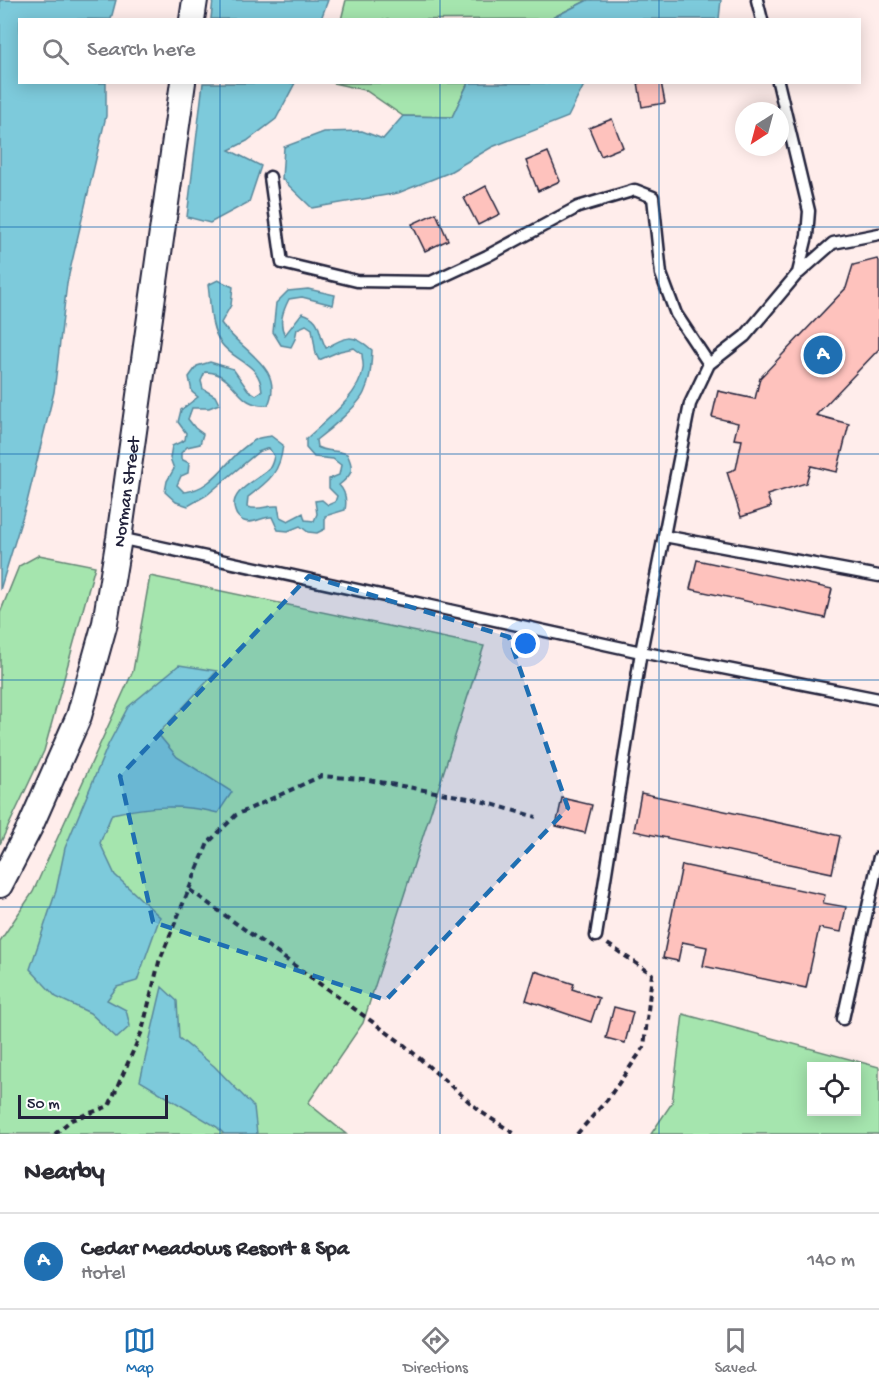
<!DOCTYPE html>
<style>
body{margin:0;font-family:"Gochi Hand",sans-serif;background:#f2f2f3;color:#2b2b33}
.controls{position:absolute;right:18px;bottom:18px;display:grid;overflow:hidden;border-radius:0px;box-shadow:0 3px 15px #0003}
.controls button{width:54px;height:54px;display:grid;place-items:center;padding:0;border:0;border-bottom:2px solid #e1e1e2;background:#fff;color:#2b2b33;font:30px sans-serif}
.compass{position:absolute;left:735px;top:102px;width:54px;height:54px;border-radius:50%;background:#fff;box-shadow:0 3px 15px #0003;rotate:216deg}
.scale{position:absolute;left:18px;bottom:15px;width:150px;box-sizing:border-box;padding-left:6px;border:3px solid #22223b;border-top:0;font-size:16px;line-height:21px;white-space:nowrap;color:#22223b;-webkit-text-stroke:4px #fff;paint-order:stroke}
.you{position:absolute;left:526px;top:644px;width:21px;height:21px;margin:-15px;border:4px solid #fff;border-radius:50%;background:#1a73e8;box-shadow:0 0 0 9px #1a73e833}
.badge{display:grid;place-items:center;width:39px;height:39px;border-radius:50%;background:#1f6fb2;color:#fff;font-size:20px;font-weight:700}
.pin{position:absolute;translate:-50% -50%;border:3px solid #fff;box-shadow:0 2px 6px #0006}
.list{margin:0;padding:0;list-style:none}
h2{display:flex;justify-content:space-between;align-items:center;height:78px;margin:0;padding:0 24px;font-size:26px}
h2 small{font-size:20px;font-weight:400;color:#7c7c81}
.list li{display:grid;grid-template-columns:39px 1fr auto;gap:18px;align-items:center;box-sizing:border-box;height:96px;padding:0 24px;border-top:2px solid #e1e1e2}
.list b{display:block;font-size:22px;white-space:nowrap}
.list p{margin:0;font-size:20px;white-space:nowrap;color:#7c7c81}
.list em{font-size:20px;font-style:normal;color:#7c7c81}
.icon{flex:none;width:33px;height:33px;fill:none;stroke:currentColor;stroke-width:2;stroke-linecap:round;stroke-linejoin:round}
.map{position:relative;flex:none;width:879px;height:1134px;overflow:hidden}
.search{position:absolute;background:#fff;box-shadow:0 3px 15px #0003;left:18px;right:18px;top:18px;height:66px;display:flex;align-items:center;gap:15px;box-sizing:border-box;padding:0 21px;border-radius:0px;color:#7c7c81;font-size:22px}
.sheet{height:174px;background:#fff}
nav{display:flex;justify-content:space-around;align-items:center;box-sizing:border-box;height:84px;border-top:2px solid #e1e1e2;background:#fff;font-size:16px;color:#7c7c81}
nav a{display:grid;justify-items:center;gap:3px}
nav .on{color:#1f6fb2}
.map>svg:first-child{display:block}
.green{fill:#a5e5ae;stroke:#648474;stroke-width:1.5;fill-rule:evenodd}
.water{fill:#7dcadb;stroke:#59879b;stroke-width:1.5}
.building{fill:#fec2bd;stroke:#22223b;stroke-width:1.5}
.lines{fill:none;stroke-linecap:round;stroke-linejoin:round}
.service-casing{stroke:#22223b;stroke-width:15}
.tertiary-casing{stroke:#22223b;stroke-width:28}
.path{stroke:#22223b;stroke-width:4;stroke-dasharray:6 4.5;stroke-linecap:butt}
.service{stroke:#fff;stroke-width:10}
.tertiary{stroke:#fff;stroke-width:24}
.marked{fill:#1f6fb2;fill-opacity:0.2;stroke:#1f6fb2;stroke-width:4.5;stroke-dasharray:12 8;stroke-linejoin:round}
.grid{fill:none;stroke:#1f6fb2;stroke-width:1.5;stroke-opacity:0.55}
.labels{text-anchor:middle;stroke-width:5;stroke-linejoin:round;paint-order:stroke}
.street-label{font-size:18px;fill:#22223b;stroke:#fff}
</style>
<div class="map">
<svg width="879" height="1134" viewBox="0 0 879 1134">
<rect width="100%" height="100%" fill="#ffedeb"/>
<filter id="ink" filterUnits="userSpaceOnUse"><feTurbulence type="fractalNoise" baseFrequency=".0167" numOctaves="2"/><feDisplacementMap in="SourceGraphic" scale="12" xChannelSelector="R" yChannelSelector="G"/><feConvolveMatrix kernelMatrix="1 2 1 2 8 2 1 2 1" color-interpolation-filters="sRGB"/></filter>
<g filter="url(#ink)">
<path class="green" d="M346 0H588L550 19 341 20Z
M333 83H468L452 117 403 116 365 90Z
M39 555 95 566 44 751 0 844V613L19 566Z
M150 576 484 646 363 1023 308 1103 346 1134H0V941L33 892 133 671Z
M683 1014 879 1067V1134H651L672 1103ZM812 1066H856V1112H812Z"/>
<path class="water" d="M0 0H116L111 19 20 20V82L106 83V116L67 283 54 392 27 502 0 590Z
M213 0H328L321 19H211Z
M588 0H721L719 19H550Z
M203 83H295L276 119 247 141 229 150 261 166 249 202 210 223 187 217Z
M468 83H585L568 117 492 147 448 173 398 193 312 208 282 179 284 147 324 132 362 131 383 139 403 116 452 117Z
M218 280 233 287 231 305 221 323C239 350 286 367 268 405 240 407 240 386 219 375 215 373 209 372 205 372L201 381 203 389 215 396 219 404 209 408H192L188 419 195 428 203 434 200 444 187 447 181 453V459L189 463 188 473 181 476 177 485 184 492C217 489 229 452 257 439 261 437 267 437 271 436L283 445C280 473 269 481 248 497L247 507C261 511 265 505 278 506L280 517 288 521 303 513 305 520 314 521 317 514 315 501 322 500 328 505 335 502 337 496 329 488V479L339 475 341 465 333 459 314 457 306 448V439C324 422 360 395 363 369 364 364 362 359 362 354L354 348 340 351 319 360 316 354 312 329 306 325 297 329 295 339 291 347 281 345 273 332 276 303 288 291 308 289 335 295 333 305 302 297 289 299C283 311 278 323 285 335L302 313C323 319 317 332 326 348 346 336 353 333 372 350 371 365 371 379 364 393 358 406 329 430 316 440L317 447C327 452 337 450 347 454 355 470 352 475 339 485 346 492 347 500 345 510L325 516V529L317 533 308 532 300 526 288 531 278 530 272 517C262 516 254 525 244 521 240 520 236 515 235 511 228 491 257 481 269 469 272 465 273 461 274 456L269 448 258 452 207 495 188 506 176 502 165 492 167 481 174 469 170 458 172 446 185 440 186 433 178 422 181 410 198 397 192 392 189 377 197 366 210 362 233 369 248 390 256 395 262 391C260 362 234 362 221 343 209 327 211 304 208 285Z
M179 665 217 671 158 734 177 757 232 792 218 813C181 804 149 806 112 814L100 843 115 875 160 917 137 981 117 987 107 1000 126 1010 130 1026 117 1038 90 1013 56 997 30 969 56 891 65 848 108 745 128 707Z
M162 987 177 1001 179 1038 214 1066 254 1107 257 1134H224L217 1127 140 1081Z"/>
<path class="building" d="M638 82H661L665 103 642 107Z
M612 119 623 147 601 156 589 128Z
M548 152 560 181 538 191 526 161Z
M486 186 500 214 478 225 464 198Z
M436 213 448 240 425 251 412 224Z
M877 259 879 261V349L816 415 849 424 837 472 811 466 806 483 767 495 771 507 741 517 727 472 736 469 742 440 734 439 738 423 712 417 718 391 755 399 760 378 846 288 853 265Z
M697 560 832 589 825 618 690 589Z
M641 793 840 836 832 873 634 831Z
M562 798 592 805 585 833 556 826Z
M682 865 825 895 823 903 846 907 841 932 819 928 806 988 703 966 707 947 682 942 678 961 663 958Z
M535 971 574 984 572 989 599 998 591 1022 526 1000Z
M614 1007 633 1012 625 1043 606 1038Z"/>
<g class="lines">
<g class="service-casing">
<path id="service" d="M757 0 762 20
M270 177 282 263 357 281 431 282 487 256 578 207 635 190 653 197 661 274 676 314 709 364
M799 273 833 243 879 234
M664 536 879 576
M119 538 641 652 690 404 709 364 745 336 798 273 807 236 809 211 778 82
M596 936 641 652 879 699
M843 1019 879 857"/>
</g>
<g class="tertiary-casing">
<g id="tertiary">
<path d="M192 20 195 0"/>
<path id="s1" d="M0 885 30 827 79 716 105 623 119 538 183 82"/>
</g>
</g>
<path class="path" d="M190 890 403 1044 481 1112 515 1134
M55 1134 71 1120 109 1106 142 1031 159 962 208 843 236 815 321 776 363 779 474 799 536 817
M577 1134 607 1100 644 1047 652 974 606 943"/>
<use href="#service" class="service"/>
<use href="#tertiary" class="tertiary"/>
</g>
</g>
<path class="marked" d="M309 576 509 637 568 808 386 1000 153 922 120 776Z"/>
<path class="grid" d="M220 0V20M440 0V20M659 0V20M220 82V1134M440 82V1134M659 82V1134M0 227H879M0 454H879M0 680H879M0 907H879"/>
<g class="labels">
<g class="street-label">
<text dy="6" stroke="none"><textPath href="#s1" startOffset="416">Norman Street</textPath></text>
</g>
</g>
</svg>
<div class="controls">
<button><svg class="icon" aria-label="locate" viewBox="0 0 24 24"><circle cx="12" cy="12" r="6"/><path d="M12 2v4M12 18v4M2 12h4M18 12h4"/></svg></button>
</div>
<svg class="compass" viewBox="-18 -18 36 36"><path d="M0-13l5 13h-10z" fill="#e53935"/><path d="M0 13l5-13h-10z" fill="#7c7c81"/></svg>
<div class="scale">50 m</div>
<div class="you"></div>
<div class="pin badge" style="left:823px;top:355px">A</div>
<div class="search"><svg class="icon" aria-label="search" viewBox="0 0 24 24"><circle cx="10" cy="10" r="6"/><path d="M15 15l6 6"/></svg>Search here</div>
</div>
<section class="sheet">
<h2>Nearby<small></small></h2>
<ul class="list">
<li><span class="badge">A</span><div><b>Cedar Meadows Resort &amp; Spa</b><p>Hotel</p></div><em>140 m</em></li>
</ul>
</section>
<nav>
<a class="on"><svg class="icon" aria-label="map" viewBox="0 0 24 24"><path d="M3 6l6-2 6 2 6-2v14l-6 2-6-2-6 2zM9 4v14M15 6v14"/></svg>Map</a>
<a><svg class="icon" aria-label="directions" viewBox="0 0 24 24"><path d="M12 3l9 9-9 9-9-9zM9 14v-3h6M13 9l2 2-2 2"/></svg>Directions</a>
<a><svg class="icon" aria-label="saved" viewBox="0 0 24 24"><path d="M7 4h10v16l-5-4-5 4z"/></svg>Saved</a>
</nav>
